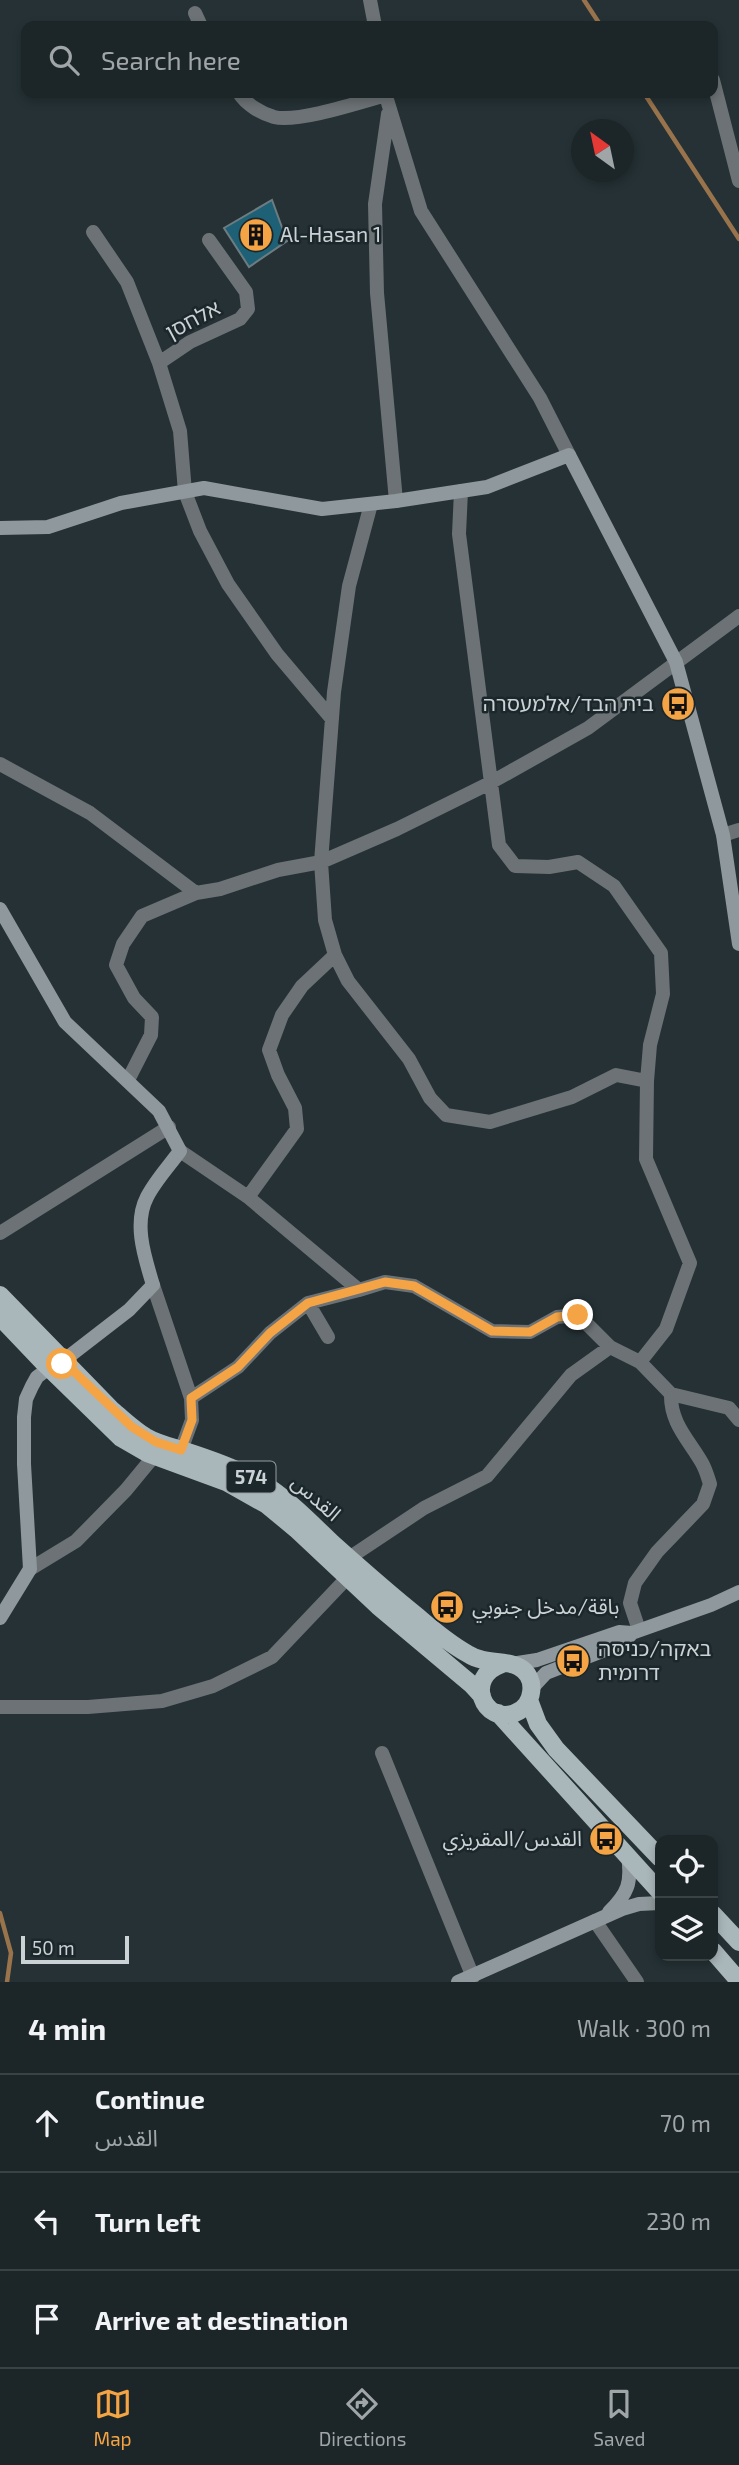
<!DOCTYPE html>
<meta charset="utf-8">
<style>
body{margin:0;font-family:"Exo 2","Noto Sans Arabic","Noto Sans Hebrew",sans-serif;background:#252d30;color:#f1f3f6}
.controls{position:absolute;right:21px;bottom:21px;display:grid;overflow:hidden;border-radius:14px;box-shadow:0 4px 10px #0003}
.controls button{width:63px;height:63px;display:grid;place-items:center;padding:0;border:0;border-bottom:2px solid #3a4245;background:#1c2528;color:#f1f3f6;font:35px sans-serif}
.compass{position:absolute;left:571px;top:119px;width:63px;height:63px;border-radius:50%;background:#1c2528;box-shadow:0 4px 10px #0003;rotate:327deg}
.scale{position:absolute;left:21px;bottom:18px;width:108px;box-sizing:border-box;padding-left:7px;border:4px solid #cbd2d5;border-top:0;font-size:19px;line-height:24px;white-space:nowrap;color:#cbd2d5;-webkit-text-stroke:5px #1b272b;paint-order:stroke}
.stop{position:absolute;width:21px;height:21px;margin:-16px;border:5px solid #f4a444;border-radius:50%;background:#fff}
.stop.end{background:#f4a444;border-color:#fff;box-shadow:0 2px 7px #0008}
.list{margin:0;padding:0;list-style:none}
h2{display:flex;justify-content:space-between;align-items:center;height:91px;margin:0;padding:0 28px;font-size:30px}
h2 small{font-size:23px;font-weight:400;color:#a0a5a8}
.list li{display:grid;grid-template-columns:46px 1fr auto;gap:21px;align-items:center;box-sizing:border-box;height:98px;padding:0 28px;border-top:2px solid #3a4245}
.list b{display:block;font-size:26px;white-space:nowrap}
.list p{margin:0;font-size:23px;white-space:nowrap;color:#a0a5a8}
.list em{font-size:23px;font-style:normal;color:#a0a5a8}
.icon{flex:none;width:38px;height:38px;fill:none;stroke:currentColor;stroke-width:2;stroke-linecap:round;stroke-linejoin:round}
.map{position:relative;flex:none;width:739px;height:1982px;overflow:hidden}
.search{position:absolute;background:#1c2528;box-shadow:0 4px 10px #0003;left:21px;right:21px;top:21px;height:77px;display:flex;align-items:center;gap:18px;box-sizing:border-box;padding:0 24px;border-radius:14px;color:#a0a5a8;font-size:26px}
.sheet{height:385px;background:#1c2528}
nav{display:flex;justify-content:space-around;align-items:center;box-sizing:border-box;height:98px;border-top:2px solid #3a4245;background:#1c2528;font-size:19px;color:#a0a5a8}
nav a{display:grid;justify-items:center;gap:4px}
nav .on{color:#f4a444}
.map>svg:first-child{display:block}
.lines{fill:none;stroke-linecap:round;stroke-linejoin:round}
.stream{stroke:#99734b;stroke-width:4.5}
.building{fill:#1e6176;stroke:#6e7c81;stroke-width:2}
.street{stroke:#6c7275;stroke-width:14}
.secondary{stroke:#8f989c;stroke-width:14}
.primary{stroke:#a9b6ba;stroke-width:18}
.route{stroke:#f4a444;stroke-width:9}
.labels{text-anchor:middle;stroke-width:5;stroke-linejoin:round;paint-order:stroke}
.shield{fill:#1b272b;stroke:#969fa2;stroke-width:2}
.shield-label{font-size:19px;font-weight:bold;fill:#cbd2d5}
.poi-label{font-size:21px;fill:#cbd2d5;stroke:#1b272b;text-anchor:start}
.street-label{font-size:21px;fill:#cbd2d5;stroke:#1b272b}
</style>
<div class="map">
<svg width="739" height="1982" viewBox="0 0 739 1982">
<rect width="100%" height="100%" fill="#253135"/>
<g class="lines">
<path class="stream" d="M584 0 601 26
M644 93 739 239
M0 1913 11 1953 7 1982"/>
</g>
<path class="building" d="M272 200 287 241 249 267 224 228Z"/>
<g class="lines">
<path class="street" d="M370 0 375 26
M195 13 201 26
M713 80 739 181
M239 93C246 104 260 113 274 117 297 123 361 102 386 95
M385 93 421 211 540 398 569 455
M388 114 375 204 377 293 396 501
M93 232 127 282 159 363 180 431 185 492 200 531 228 584 277 654 332 719
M159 363 190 342 240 319 248 309 246 292 209 240
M461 491 459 534 499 845 515 866 549 867 578 862 614 886 661 953 663 994 650 1045 647 1081 646 1159 690 1263 666 1329 640 1362
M371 504 349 586 334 692 321 862 325 920 335 955 348 981 409 1059 430 1098 446 1115 490 1122 572 1097 616 1075 647 1081
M0 764 90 813 196 893 220 889 278 870 321 862 397 829 490 783 588 728 739 616
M723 835 739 830
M128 1080 151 1035 152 1017 134 998 116 965 123 944 142 916 196 893
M180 1151 248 1197 359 1290 385 1282 414 1286 492 1331 530 1332 557 1317 578 1315 610 1347 640 1362 671 1394 729 1408 739 1420
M248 1197 297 1129 295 1108 278 1075 269 1050 282 1015 302 986 335 955
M0 1233 169 1127
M153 1285 191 1398 192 1420 181 1450
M328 1337 308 1303 359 1290
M191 1398 238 1367 270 1333 308 1303
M349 1558 424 1508 487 1476 571 1375 610 1347
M30 1569 76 1541 126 1490 154 1456
M639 1630 630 1603 635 1583 657 1552 703 1504 710 1484C708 1478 706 1470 702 1463 689 1440 670 1423 671 1394
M0 1707H88L162 1701 213 1686 272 1657 348 1577
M382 1753 473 1977
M595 1921 637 1982"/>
<path class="secondary" d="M0 528 48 527 121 503 204 488 322 509 396 501 487 487 569 455 676 662 723 835 739 944
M0 909 65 1022 159 1111 180 1151C169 1166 155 1181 147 1197 133 1224 145 1258 153 1285L129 1310 63 1361
M0 1618 30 1569 24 1464V1417L26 1399 32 1386 37 1377 49 1368
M511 1664 537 1660 619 1632 632 1633 711 1605 739 1592
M532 1688 546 1673 623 1643 632 1633
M609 1912C628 1893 632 1883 628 1856
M458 1982 622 1909 639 1904 660 1903"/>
<path class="primary" d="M0 1295 112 1410C123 1419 133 1429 146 1437 158 1444 172 1447 185 1451 210 1459 236 1468 259 1481 287 1498 309 1521 332 1543 360 1568 388 1593 417 1616 433 1630 450 1644 468 1654 485 1665 505 1659 519 1667 538 1677 534 1706 515 1713 483 1725 464 1677 502 1664
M0 1317 42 1361 121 1438 147 1453 226 1482 267 1505 296 1529 378 1606 471 1684 482 1696
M529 1700 538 1724 556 1749 660 1858
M498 1713 660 1892
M713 1914 739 1942
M713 1951 739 1981"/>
</g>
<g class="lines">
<path class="route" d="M62 1364 63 1361 132 1427 156 1442 181 1450 192 1420 191 1398 238 1367 270 1333 308 1303 385 1282 414 1286 492 1331 530 1332 557 1317 578 1315"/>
</g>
<defs>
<g id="building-disc" transform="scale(1.75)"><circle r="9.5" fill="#f4a444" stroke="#1b272b"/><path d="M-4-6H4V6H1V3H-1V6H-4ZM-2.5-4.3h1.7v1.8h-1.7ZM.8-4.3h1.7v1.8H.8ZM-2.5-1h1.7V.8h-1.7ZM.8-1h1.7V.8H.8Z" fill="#111"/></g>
<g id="bus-disc" transform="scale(1.75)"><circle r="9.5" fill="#f4a444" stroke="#1b272b"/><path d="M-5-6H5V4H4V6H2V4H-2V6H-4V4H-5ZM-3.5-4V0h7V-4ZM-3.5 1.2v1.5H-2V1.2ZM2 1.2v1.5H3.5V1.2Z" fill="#111"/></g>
</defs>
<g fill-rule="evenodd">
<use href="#building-disc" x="256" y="235"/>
<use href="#bus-disc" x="678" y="704"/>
<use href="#bus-disc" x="447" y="1607"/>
<use href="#bus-disc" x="573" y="1661"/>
<use href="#bus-disc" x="606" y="1839"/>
</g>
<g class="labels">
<rect class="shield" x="226.5" y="1461.5" width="49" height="31" rx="5"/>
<g class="shield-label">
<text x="251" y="1484">574</text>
</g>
<g class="poi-label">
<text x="280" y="242">Al-Hasan 1</text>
<text x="654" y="711" text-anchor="end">בית הבד/אלמעסרה</text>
<text x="472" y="1614">باقة/مدخل جنوبي</text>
<text x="598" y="1656">באקה/כניסה<tspan x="598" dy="24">דרומית</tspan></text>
<text x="582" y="1846" text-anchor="end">القدس/المقريزي</text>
</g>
<g class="street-label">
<text transform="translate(193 320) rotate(-28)" y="7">אלחסן</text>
<text transform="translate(316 1498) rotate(42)" y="7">القدس</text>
</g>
</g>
</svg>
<div class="controls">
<button><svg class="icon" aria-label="locate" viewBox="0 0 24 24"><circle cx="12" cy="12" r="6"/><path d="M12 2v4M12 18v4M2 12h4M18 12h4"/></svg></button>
<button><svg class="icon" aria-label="layers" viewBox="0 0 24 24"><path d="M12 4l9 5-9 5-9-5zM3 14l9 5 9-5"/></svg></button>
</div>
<svg class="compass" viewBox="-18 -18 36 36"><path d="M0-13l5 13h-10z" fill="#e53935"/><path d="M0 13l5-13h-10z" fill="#a0a5a8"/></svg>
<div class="scale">50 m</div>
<div class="stop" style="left:62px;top:1364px"></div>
<div class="stop end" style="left:578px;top:1315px"></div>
<div class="search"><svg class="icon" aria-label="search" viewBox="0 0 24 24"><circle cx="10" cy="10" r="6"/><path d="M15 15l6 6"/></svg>Search here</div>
</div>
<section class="sheet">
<h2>4 min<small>Walk · 300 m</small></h2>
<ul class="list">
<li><svg class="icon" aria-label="ahead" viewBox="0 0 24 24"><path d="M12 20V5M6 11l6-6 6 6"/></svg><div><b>Continue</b><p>القدس</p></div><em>70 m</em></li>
<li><svg class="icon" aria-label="left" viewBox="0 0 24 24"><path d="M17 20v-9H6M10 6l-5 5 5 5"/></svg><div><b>Turn left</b></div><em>230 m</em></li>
<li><svg class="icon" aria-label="arrive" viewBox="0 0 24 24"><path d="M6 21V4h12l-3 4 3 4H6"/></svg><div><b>Arrive at destination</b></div></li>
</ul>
</section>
<nav>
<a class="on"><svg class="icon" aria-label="map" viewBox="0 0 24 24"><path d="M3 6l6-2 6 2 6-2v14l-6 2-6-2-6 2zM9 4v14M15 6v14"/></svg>Map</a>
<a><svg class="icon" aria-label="directions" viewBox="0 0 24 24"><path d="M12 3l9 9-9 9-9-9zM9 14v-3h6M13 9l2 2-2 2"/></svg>Directions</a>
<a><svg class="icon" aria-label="saved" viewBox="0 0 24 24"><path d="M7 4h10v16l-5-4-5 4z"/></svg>Saved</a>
</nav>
